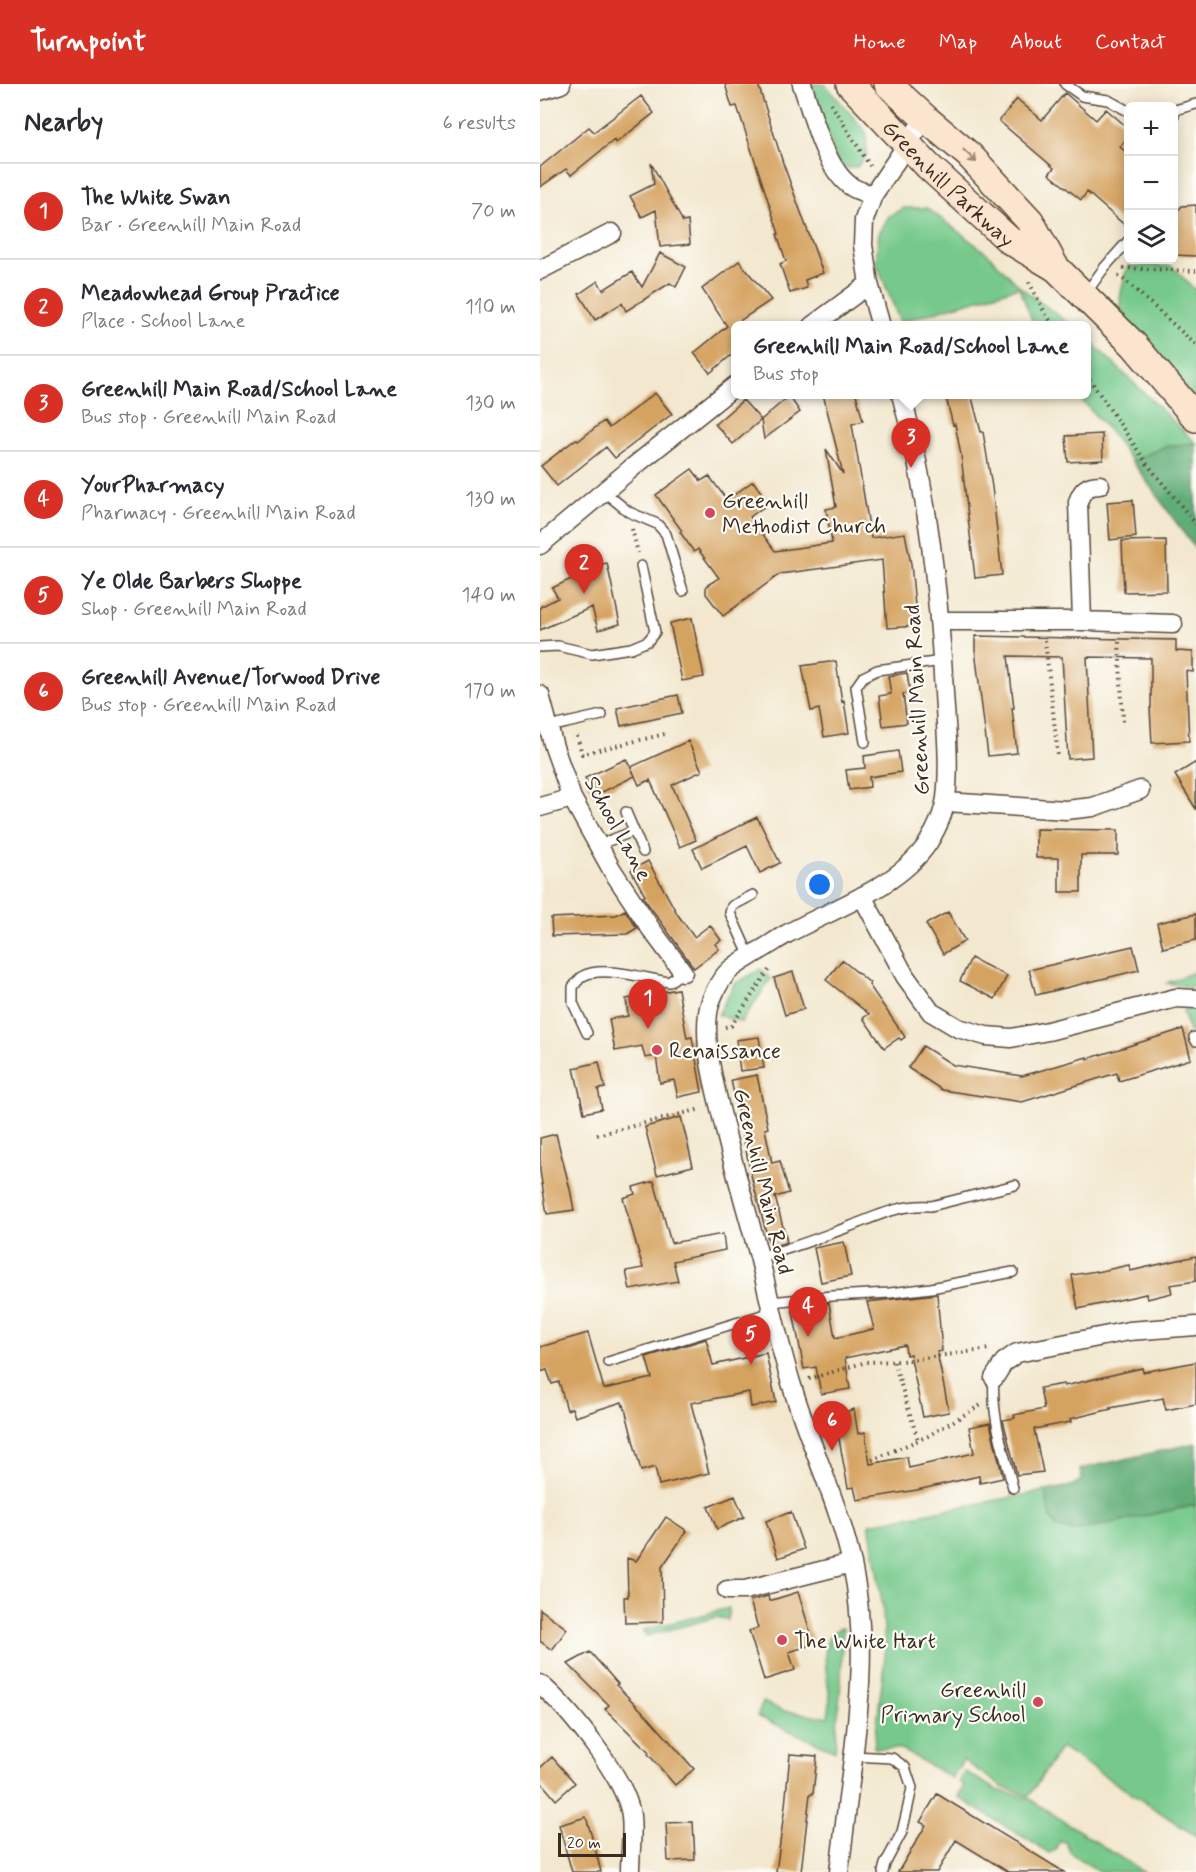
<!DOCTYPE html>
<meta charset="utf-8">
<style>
body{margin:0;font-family:Mynerve,sans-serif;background:#f2f2f3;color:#2b2b33}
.controls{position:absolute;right:18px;top:18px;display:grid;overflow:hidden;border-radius:9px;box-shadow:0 3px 15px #0003}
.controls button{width:54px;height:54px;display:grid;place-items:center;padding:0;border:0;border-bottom:2px solid #e1e1e2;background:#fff;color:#2b2b33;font:30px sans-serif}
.scale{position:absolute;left:18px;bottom:15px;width:68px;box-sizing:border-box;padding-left:6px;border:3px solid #3b2a1e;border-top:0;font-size:16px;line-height:21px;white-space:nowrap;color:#3b2a1e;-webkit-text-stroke:4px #fdfcf7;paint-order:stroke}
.you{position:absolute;left:280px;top:801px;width:21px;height:21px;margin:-15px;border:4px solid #fff;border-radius:50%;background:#1a73e8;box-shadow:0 0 0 9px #1a73e833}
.badge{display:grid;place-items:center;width:39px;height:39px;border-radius:50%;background:#d93025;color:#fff;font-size:20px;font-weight:700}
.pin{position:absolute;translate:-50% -50px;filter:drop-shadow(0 2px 3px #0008)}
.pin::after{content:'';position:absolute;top:32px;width:21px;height:18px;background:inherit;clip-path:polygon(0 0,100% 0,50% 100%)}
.popup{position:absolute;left:191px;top:237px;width:360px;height:78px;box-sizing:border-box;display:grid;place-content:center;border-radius:9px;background:#fff;filter:drop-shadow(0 2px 4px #0005);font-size:20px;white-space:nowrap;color:#7c7c81}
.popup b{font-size:22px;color:#2b2b33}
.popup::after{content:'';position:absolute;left:50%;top:100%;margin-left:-12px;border:12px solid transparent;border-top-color:#fff}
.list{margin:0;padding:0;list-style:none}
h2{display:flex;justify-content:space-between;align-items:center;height:78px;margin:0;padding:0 24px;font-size:26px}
h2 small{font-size:20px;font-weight:400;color:#7c7c81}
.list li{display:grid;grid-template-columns:39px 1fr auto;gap:18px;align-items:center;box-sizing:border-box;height:96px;padding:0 24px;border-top:2px solid #e1e1e2}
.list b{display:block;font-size:22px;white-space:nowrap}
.list p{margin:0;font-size:20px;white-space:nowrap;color:#7c7c81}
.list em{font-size:20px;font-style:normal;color:#7c7c81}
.icon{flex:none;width:33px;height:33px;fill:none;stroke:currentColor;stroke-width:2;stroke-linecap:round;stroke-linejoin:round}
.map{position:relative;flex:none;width:656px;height:1788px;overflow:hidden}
header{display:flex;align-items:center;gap:36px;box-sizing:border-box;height:84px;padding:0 30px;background:#d93025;color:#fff}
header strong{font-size:28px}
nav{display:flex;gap:33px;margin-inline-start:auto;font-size:21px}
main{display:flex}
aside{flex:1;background:#fff}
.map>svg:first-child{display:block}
.green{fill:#76c98b;stroke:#587a54;stroke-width:1.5}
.forest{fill:#60ad77;stroke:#4e6c4a;stroke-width:1.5}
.building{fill:#d5a360}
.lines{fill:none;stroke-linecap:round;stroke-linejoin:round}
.lane-casing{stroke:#574639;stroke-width:12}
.street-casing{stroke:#574639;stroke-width:21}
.secondary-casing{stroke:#574639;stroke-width:30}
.path{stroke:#574639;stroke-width:4;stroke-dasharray:1.5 4.5;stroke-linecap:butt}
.lane{stroke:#fff;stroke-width:9}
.street{stroke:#fff;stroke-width:18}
.secondary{stroke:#fce5cf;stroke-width:27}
.oneway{stroke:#9c8876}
.poi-dot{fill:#d1495b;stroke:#fdfcf7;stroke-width:2}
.labels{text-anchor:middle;stroke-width:4.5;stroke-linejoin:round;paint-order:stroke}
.street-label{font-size:22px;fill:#3b2a1e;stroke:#fdfcf7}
.poi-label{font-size:22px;fill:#3b2a1e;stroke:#fdfcf7;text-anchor:start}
</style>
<header>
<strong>Turnpoint</strong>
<nav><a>Home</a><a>Map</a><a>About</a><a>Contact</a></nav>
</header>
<main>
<aside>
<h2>Nearby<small>6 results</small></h2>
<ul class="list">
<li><span class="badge">1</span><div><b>The White Swan</b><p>Bar · Greenhill Main Road</p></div><em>70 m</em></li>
<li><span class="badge">2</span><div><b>Meadowhead Group Practice</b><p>Place · School Lane</p></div><em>110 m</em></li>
<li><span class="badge">3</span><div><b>Greenhill Main Road/School Lane</b><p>Bus stop · Greenhill Main Road</p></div><em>130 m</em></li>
<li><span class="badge">4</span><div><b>YourPharmacy</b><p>Pharmacy · Greenhill Main Road</p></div><em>130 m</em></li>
<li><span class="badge">5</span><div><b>Ye Olde Barbers Shoppe</b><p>Shop · Greenhill Main Road</p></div><em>140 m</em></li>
<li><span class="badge">6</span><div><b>Greenhill Avenue/Torwood Drive</b><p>Bus stop · Greenhill Main Road</p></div><em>170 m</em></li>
</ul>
</aside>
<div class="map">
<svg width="656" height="1788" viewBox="0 0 656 1788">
<rect width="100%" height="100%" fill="#fdfcf7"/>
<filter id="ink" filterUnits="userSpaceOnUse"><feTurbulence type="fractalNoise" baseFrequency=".0167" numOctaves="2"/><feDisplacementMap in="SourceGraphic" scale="12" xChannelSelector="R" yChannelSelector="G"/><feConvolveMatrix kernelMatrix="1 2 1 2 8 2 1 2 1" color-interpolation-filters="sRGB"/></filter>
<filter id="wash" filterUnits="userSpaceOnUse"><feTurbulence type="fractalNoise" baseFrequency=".008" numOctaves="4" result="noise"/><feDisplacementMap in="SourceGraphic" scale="24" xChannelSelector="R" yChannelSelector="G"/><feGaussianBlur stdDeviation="1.35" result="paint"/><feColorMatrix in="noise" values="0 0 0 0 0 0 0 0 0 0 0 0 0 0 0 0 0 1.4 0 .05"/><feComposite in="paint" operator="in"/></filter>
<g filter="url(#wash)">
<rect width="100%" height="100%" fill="#f3e8cf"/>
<path class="green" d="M271 0H285L326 48 327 70 317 83 309 84 298 81Z
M364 124H387L448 170 480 203 531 241H494L479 203 360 238 336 178 339 149 349 132Z
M589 182H632L656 207V317L582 233 580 214 585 190Z
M547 254 656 359 626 362 592 377 572 350 537 311 546 310Z
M221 885 231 895 201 938 178 931 194 900Z
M656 887V904L627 899Z
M656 924V948H649L643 926Z
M505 1407 511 1434 533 1447 656 1421V1752L521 1663 489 1712 462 1703 423 1676 412 1694 361 1665 334 1664 345 1572 343 1524 329 1440Z
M189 1524 188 1536 177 1533 106 1552 104 1546Z
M303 1544 301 1597 295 1667 217 1632 223 1618 244 1627 288 1633C288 1628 290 1623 290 1618 290 1600 273 1548 303 1544Z
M424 1687 456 1706 488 1714 603 1788H561L537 1774 530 1768 526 1758 520 1757 516 1766 509 1769 418 1713 424 1701 419 1698Z"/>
<path class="forest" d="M656 359V466L592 377 626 362Z
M656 1359V1421L533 1447 516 1442 511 1434 505 1407 531 1402 542 1396 540 1385Z"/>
<g id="blocks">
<path class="building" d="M185 0H218L243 79 283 189 265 196 267 204 250 209 240 180 246 177 237 150H239L197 22 192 23Z
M525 9 556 36 566 25 588 44V53L580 63 588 70V144L547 108 541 116 509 90 514 84 459 37 477 15 502 36Z
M101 12 114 29 76 59 74 56 31 91 26 85 0 103V83L49 43 54 48Z
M111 79 143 138 148 137 150 160 120 163 116 126 102 133 90 112 114 100Z
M656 121V172L633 171V132L642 122Z
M120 169 146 183 136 203 130 199 86 227 82 219 55 236 39 210 58 197 63 206 92 188 102 203Z
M199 177 231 216 195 240V268L170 289 154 269 187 242 162 205Z
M115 309 132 330 75 374 66 363 17 402 1 382 36 355 38 357 64 337 69 344Z
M283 310H316L323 337 312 340 331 454 365 449 371 480 377 542 347 544 342 476 240 490 183 532 166 510V502L179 494 158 465 154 468 140 448 142 447 116 411 152 385 161 397 169 392 187 416 213 397 229 419 210 433 235 467 292 459 286 425 296 423 286 365 303 390Z
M405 310H431L441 348H443L452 403 462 491 435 494 421 371 415 340 413 341Z
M249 312 260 328 224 355 221 336Z
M203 316 221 336 193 360 175 340Z
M562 350 563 376 528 378 526 352Z
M593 416 596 453 570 456 567 418Z
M626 456 627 507 584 508 582 457Z
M67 479 80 540 58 546 52 523 0 546V523L18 514 12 504 44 489 43 483Z
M152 534 164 593 142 597 130 539Z
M435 552 636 556V567L653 568V588L646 587 649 657 612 659 610 624H611V574L547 573 552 673 528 675 522 573 468 572 474 624H472L477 669 448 672 435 566Z
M296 577 302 618 304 617 309 649 284 653 279 625 271 627 262 582Z
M367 589 370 609 363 610 367 639 343 642 339 612 351 610 348 592Z
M138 611 142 629 81 642 77 624Z
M148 657 162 687 132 701 156 756 140 763 110 696 99 701 91 683Z
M358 667 361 688 329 693 330 703 309 706 306 686 325 684 324 672Z
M86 675 95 692 54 712 45 694Z
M656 678V725L635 691Z
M217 733 240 779 220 789 207 762 162 784 153 765Z
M496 745 578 746V771H541V808H519V774H496Z
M108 777 138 831 154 853 170 841 181 856 175 860 179 865 154 884 103 813 105 812 91 786Z
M85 826 97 844 87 850 12 852 11 834 76 831Z
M408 828 425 857 403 870 386 840Z
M656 830V856L623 864 617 839Z
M593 862 599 886 496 911 489 886Z
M431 874 467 892 455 915 420 897Z
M302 876 330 899 329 901 365 953 361 956 359 954 344 964 323 934 329 930 286 896Z
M253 888 264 925 245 931 234 894Z
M138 905 147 954 152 953 162 1008 138 1013 134 996 120 999 116 972 105 974 102 962 75 967 69 935 88 932 86 915Z
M643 945 651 975 579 997 577 989 482 1018 402 1006 368 984 383 962 413 981 482 992 547 973V975Z
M219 953 224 984 200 987 196 956Z
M59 978 65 1004 58 1005 62 1025 44 1029 34 984Z
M217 991 228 1044 225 1045 232 1079 240 1077 249 1109 235 1113 247 1158 230 1163 212 1095 191 996Z
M141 1033 153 1082 117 1091 105 1043Z
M16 1050 30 1105 34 1126 7 1130 0 1087V1054Z
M114 1097 131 1159 183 1150 185 1166 133 1177 138 1197 90 1206 86 1187 103 1184 83 1114 95 1110 93 1103Z
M304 1158 311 1192 281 1198 274 1164Z
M656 1172V1197L630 1201 632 1209 607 1215 606 1210 538 1225 532 1191 556 1187 557 1188 589 1181 590 1187Z
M397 1210 402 1267 397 1268 409 1328 383 1333 370 1270 366 1271 365 1261 305 1274 310 1305 281 1310 276 1283 264 1285 252 1223 289 1219 295 1254 334 1245 327 1218Z
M48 1249 64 1305 112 1294 106 1273 166 1255 173 1281 226 1269 236 1318 211 1323 209 1308 151 1319 169 1389 119 1401 115 1383 101 1387 84 1321 83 1322 82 1318 35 1333 32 1324 27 1326 19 1298 12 1300 7 1286 0 1288V1263Z
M656 1278V1320L626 1326 623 1314 570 1324 571 1325 530 1335 531 1338 494 1345 503 1388 477 1391 463 1336 475 1334 474 1331 504 1325 500 1304 524 1300V1302L602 1284 603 1288Z
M314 1325 318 1350 325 1348 330 1380 367 1373 369 1384 434 1369 429 1343 450 1339 463 1394 440 1399 439 1392 377 1406 317 1416 314 1403 308 1404 299 1355 289 1357 285 1335Z
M195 1412 204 1433 177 1445 168 1423Z
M251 1428 264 1465 238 1474 226 1437Z
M126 1433 147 1447 122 1483 123 1538 85 1539 84 1513H88L87 1474 96 1477Z
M258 1508 274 1560 249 1568 255 1586 224 1596 209 1547 218 1544 210 1517 228 1512 229 1517Z
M0 1525 27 1545 12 1566 0 1557Z
M50 1568 78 1600 76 1601 109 1634 154 1685 135 1701 108 1670 109 1668 65 1625 69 1621 28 1580Z
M250 1670 277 1672 273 1710H270L261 1788H236L245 1722Z
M12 1673 35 1699 16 1716 0 1697V1684Z
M397 1710 524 1788H468L416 1756 397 1788H358L386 1741 380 1738Z
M46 1733 54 1760 61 1788H32L26 1767 19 1741Z
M153 1738 155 1776 128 1777 126 1739Z"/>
</g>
</g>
<g filter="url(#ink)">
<use href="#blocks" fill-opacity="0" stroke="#574639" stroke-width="1.5"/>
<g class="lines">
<g class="lane-casing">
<path id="lane" d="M525 0 542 12 568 16 588 27
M634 32 635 26 656 20
M546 209 564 184 588 157
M63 407 89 428 117 440 126 450 143 507
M0 563 18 562 52 570 91 564 108 557 115 548 101 482
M9 643 62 631
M325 658 316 603 323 593 337 586 402 577
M86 728 103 768
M58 761 94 747
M210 873 190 829 192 822 213 811
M47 949 33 919V903C36 899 39 895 43 892 63 881 107 895 129 898L143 888
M654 953 656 957
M219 1173C251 1165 281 1153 311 1142 339 1131 361 1120 391 1122L475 1101
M230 1218 292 1212 350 1209 391 1204 473 1188
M68 1278 232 1228
M454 1294C451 1332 464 1368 473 1404
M313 1672 352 1674 365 1683 372 1704 367 1727 362 1748 345 1780 343 1788"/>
</g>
<g class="street-casing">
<path id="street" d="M262 0C272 29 285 86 312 103 318 107 327 109 333 111
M0 7 21 0
M0 186 72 149
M272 242 329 200
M341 242 329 200 323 161 324 136 333 111 385 34
M0 461 93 383 196 301
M399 537H542L633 540
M542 537 538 418C542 406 547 401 560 401
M0 611 14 663 32 714 72 786 111 845 143 888
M406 718 526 726 553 723 600 706
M0 723 32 714
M322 812 365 892 391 928 418 944 446 952 471 954 508 947 636 914 656 915
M454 1294 464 1278 477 1269 589 1247 656 1242
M187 1506H205L312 1479
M0 1600C28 1624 87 1695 91 1732 93 1750 90 1770 90 1788
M299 1788C304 1750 308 1712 313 1675 321 1609 326 1545 312 1480 299 1419 270 1362 252 1302 239 1261 230 1218 220 1176 209 1134 196 1092 186 1050 178 1013 163 967 168 929 170 915 179 896 190 886 198 879 208 874 217 868 227 863 236 856 245 851 291 825 357 805 388 759 396 746 404 730 406 714 410 680 406 643 404 609 399 508 388 407 361 310"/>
</g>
<g class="secondary-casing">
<g id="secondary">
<path id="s1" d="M310 0 388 82 469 156 516 184 594 261 656 334"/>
<path d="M348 0 385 34 429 71 490 137 515 183"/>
</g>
</g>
<path class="path" d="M291 20 330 82
M583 184 656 187
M578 192 586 197 656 261
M489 198 504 227 514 242
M546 290 607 380 656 440
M92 445 98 469
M505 556 518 672
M579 558 583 638
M37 652 42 670 125 650
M185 943 191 942 229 886 228 884
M57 1051 161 1025
M354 1278 378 1356
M269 1295 326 1278 362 1277 450 1265
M332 1376 388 1352 441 1321"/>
<use href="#lane" class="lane"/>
<use href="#street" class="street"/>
<use href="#secondary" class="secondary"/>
</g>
<defs><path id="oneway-shaft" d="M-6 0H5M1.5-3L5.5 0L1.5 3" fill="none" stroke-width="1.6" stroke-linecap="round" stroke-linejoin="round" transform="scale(1.5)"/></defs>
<use class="oneway" href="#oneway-shaft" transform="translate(430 72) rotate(44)"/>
</g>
<g class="poi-dot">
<circle cx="170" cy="429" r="6"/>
<circle cx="117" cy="966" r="6"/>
<circle cx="242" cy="1556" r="6"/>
<circle cx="498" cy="1618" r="6"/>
</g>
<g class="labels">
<g class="street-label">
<text dy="8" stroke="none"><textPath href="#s1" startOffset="140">Greenhill Parkway</textPath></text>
<text transform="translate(376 616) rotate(-93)" y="8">Greenhill Main Road</text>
<text transform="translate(79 744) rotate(61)" y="8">School Lane</text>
<text transform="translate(224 1097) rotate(76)" y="8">Greenhill Main Road</text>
</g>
<g class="poi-label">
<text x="182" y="424">Greenhill<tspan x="182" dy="25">Methodist Church</tspan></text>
<text x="129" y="974">Renaissance</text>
<text x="254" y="1564">The White Hart</text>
<text x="486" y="1613" text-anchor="end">Greenhill<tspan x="486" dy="25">Primary School</tspan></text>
</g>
</g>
</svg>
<div class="controls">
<button>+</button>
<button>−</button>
<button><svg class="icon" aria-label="layers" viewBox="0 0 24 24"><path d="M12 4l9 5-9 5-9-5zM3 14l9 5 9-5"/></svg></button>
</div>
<div class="scale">20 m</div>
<div class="you"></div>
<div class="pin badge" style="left:108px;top:945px">1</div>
<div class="pin badge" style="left:44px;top:510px">2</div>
<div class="pin badge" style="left:371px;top:384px">3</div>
<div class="popup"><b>Greenhill Main Road/School Lane</b>Bus stop</div>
<div class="pin badge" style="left:268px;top:1253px">4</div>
<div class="pin badge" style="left:211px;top:1281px">5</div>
<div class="pin badge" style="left:292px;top:1367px">6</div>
</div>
</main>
